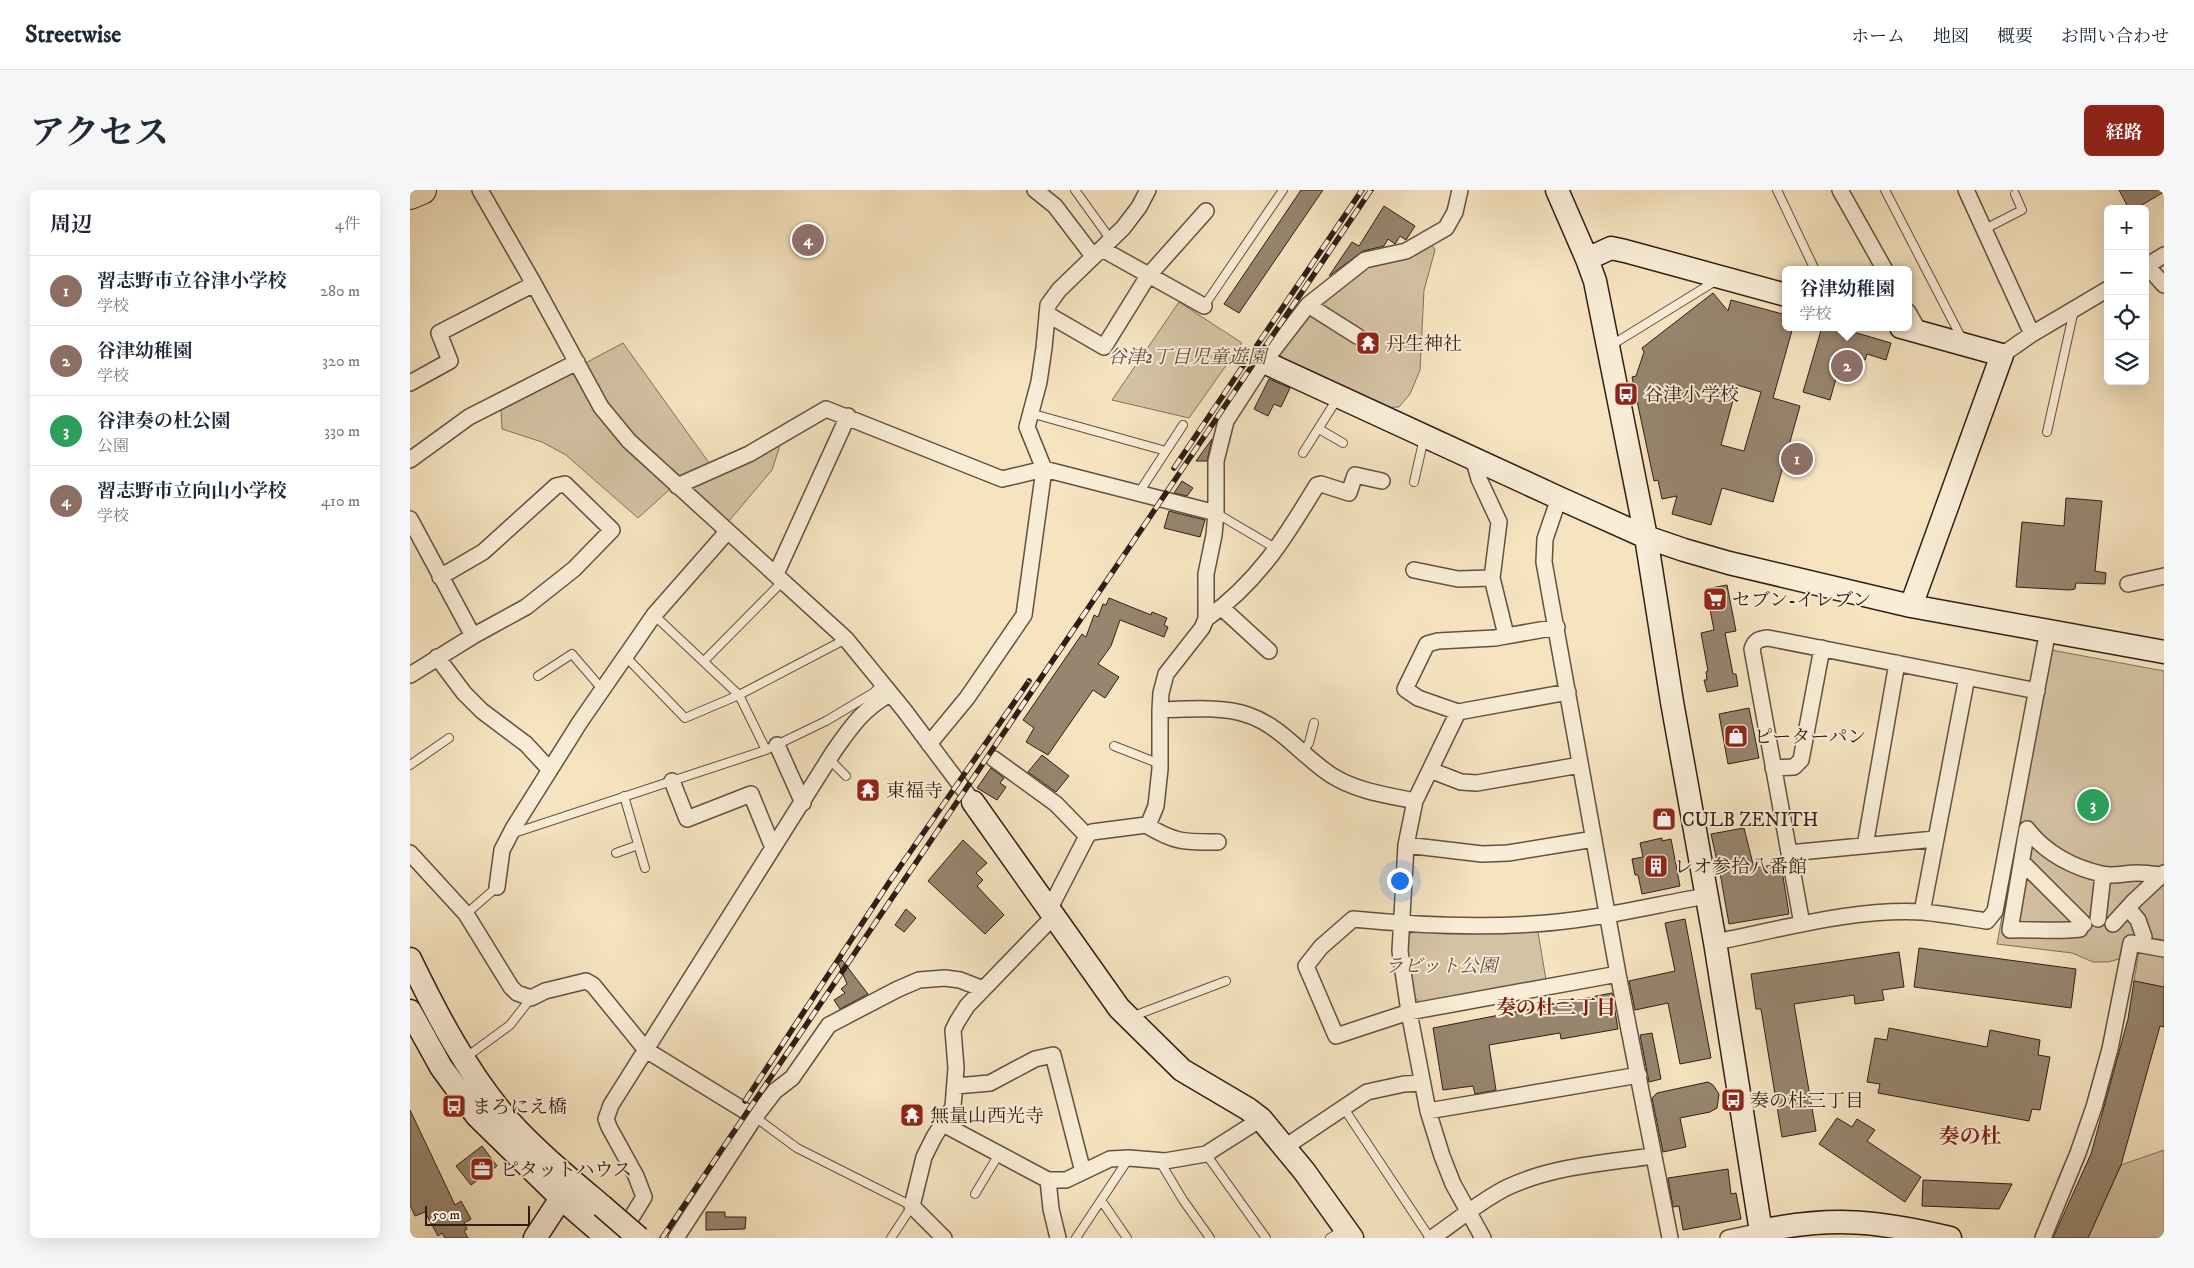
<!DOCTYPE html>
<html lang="ja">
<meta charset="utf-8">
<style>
body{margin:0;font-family:"IM FELL DW Pica","Noto Serif JP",serif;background:#f6f6f7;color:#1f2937}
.controls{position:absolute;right:15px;top:15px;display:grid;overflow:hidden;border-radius:8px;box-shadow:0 5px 20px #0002}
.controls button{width:45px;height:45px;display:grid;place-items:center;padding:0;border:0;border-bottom:1px solid #e0e1e3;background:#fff;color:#1f2937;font:25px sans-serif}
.scale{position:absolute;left:15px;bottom:12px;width:105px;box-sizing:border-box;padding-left:5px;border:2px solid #301e16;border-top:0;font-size:14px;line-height:18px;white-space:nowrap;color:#301e16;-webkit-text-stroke:4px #f9edd7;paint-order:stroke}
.you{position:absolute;left:989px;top:690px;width:18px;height:18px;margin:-12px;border:4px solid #fff;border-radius:50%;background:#1a73e8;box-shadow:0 0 0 8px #1a73e833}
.badge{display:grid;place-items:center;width:32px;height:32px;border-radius:50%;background:#8f2418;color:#fff;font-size:16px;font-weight:700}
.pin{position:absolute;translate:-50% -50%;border:2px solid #fff;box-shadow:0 1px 5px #0006}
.popup{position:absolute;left:1372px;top:76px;width:130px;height:65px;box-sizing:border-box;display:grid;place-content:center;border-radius:8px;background:#fff;filter:drop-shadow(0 1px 4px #0005);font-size:16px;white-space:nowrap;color:#747a83}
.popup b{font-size:19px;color:#1f2937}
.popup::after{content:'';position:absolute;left:50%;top:100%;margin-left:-10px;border:10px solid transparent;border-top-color:#fff}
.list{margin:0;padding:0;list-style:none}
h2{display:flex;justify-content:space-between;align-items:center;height:65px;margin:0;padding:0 20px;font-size:21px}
h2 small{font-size:16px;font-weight:400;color:#747a83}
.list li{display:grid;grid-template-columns:32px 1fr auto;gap:15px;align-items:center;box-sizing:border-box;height:70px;padding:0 20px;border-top:1px solid #e0e1e3}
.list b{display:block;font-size:19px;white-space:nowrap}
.list p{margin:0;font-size:16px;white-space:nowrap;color:#747a83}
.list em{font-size:16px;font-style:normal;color:#747a83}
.icon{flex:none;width:28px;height:28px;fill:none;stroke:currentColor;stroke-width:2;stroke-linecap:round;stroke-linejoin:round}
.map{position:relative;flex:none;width:1754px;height:1048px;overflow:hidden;border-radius:8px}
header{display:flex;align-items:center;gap:30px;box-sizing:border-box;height:70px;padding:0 25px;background:#fff;border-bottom:1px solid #e0e1e3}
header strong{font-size:24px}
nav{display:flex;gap:28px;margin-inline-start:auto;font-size:18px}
.intro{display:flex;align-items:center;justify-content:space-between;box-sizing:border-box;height:120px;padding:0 30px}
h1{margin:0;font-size:35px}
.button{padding:12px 22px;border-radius:8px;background:#8f2418;color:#fff;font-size:18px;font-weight:700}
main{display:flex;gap:30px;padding:0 30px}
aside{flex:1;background:#fff;border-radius:8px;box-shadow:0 5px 20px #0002}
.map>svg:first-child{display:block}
.green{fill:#d4c2a4;stroke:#82705d}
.building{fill:#97856f;stroke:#301e16;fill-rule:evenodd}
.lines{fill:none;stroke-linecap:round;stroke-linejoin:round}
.lane-casing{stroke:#625041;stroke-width:10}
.street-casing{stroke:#625041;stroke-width:18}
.secondary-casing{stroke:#301e16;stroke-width:25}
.highway-casing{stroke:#301e16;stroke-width:30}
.lane{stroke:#f9edd7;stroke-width:8}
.street{stroke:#f9edd7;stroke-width:15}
.secondary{stroke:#f9edd7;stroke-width:22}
.highway{stroke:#f6e4c1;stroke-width:28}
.rail-casing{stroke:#301e16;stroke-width:5.5}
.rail{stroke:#f9edd7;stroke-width:4;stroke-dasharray:11;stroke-linecap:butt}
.secondary-bridge-casing{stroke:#301e16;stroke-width:25;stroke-linecap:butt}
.secondary-bridge{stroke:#f9edd7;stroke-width:22}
.labels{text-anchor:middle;stroke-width:4;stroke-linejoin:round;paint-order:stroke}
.poi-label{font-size:19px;fill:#301e16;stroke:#f9edd7;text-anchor:start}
.park-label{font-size:19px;font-style:italic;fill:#614f41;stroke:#f9edd7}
.neighbourhood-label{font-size:20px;font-weight:bold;fill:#7a1f14;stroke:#f9edd7}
.quarter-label{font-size:21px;font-weight:bold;fill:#7a1f14;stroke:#f9edd7}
</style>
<header>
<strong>Streetwise</strong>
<nav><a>ホーム</a><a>地図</a><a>概要</a><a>お問い合わせ</a></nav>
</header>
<div class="intro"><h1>アクセス</h1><a class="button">経路</a></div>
<main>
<aside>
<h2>周辺<small>4件</small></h2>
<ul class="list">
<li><span class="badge" style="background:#8d6e63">1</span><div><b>習志野市立谷津小学校</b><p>学校</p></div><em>280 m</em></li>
<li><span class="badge" style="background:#8d6e63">2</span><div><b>谷津幼稚園</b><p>学校</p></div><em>320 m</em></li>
<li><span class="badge" style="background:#2e9e5b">3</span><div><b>谷津奏の杜公園</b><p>公園</p></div><em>330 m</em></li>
<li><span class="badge" style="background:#8d6e63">4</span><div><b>習志野市立向山小学校</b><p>学校</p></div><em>410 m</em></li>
</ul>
</aside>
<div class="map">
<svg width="1754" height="1048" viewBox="0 0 1754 1048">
<rect width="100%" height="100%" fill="#f6e4c1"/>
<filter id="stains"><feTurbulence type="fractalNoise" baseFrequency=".004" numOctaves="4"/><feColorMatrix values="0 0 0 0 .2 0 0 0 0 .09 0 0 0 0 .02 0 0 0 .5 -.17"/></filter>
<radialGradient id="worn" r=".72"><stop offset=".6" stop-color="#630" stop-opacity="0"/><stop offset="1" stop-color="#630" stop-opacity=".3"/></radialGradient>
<path class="green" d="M1020 51 1025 60 1014 100 1010 180 1000 204 989 217 965 218 887 180 868 164 917 94Z
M769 112 832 153 779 228 702 210Z
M213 153 302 277 374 243 362 280 318 332 279 299 259 300 228 328 156 265 132 252 92 239 91 218Z
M1641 460 1754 481V755L1714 749 1709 769 1698 772H1683L1662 763 1587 754Z
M1003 742H1128L1136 790 1011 813 1001 805 993 749Z
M1729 761 1754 766V797L1724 791Z
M1754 960V1048H1678L1711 975Z"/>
<path class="building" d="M891 0H913L829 123 814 114Z
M1709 0H1754V2L1725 19H1719Z
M974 16 1005 36 996 50 990 46 985 54 978 49 974 56 953 61 919 86 942 52 949 56Z
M1303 103 1318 121 1321 110 1376 125V137H1383L1363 208 1390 216 1363 312 1312 298 1301 335 1262 324 1267 306 1252 309 1248 290 1244 291 1222 187 1226 186 1234 162 1232 158ZM1327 195 1351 202 1334 261 1311 255Z
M1412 137H1441L1440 141 1481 153 1476 170 1457 164 1455 170 1437 164 1436 168 1432 167 1420 210 1393 202Z
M859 189 880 198 871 217 864 214 858 226 844 219Z
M802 249 797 271H786Z
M772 291 783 298 777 306 764 303Z
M1656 308 1692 311 1685 381 1696 383 1695 394 1666 393 1665 399 1660 400 1606 397 1612 332 1654 336Z
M759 321 795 330 790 347 754 338Z
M1317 395 1326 441 1315 443 1323 484H1326L1328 496 1297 502 1294 490H1297L1296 482 1298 481 1291 443 1304 440 1296 399Z
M699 408 741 425 742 422 757 428 754 435 758 437 754 447 710 430 701 456 688 474 709 487 695 508 683 500 638 565 616 552 624 538 613 530 672 444 676 447 684 425 688 427 693 414 696 415Z
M1339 518 1349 568 1318 574 1309 524Z
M632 565 659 586 646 602 618 582Z
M581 578 594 588 590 593 596 597 587 610 567 598Z
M1334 638 1344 678 1371 674 1379 724 1319 734 1308 671H1307L1301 644Z
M1252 648V651L1261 649 1270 696 1232 704 1228 685H1225L1222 669 1233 667 1230 653Z
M553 650 577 673 566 683 573 690 567 696 594 725 575 744 518 691Z
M496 719 506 728 494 742 485 735Z
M1275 729 1301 868 1270 874 1258 813 1225 820 1219 791 1265 781 1255 733Z
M1509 758 1666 779 1661 818 1504 797Z
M1489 762 1494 797 1472 800 1474 810 1445 814 1444 805 1384 814 1406 941 1372 947 1351 819H1346L1341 784Z
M432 770 458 804 430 819 424 810 435 803 431 799 437 794 428 773Z
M1724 791 1754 797V837L1750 836 1711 975 1678 1048H1643L1681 964 1718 829Z
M1202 803 1208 839 1151 849 1150 843 1079 855 1086 900 1065 904 1063 896 1033 900 1023 838Z
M1479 838 1577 857 1580 840 1630 850 1628 865 1640 867 1630 920 1622 919 1619 931 1468 903 1470 894 1457 892 1465 848 1477 850Z
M1242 843 1251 889 1239 892 1230 845Z
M1298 892 1303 895 1309 904 1307 918 1300 922 1270 928 1276 957 1253 962 1242 908 1247 903Z
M0 920 45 1015 51 1011 61 1029 54 1033 57 1039 54 1041 58 1048H35L32 1043 28 1046 15 1022 5 1026 0 1015Z
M1427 928 1442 937 1447 929 1465 940 1457 951 1511 987 1495 1012 1409 954Z
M72 956 87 976 61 995 46 976Z
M1318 979 1321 1004 1326 1003 1331 1029 1273 1040 1269 1016 1263 1017 1258 988Z
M1513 990 1602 994 1589 1019 1512 1016Z
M296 1022H315V1027H336L335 1039 296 1040Z"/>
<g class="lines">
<g class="lane-casing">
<path id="lane" d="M665 0 701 50
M1367 0 1405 80
M1475 0 1552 149
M1575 39 1612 20 1605 4
M794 116 873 0
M1200 156 1307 90
M620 223 756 261
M909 239 933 253
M1637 242 1664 120
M893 263 927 209
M1004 292 1014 248
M728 304 773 235
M806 323 867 359
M244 425 329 505 356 560
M215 466 275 528 329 505 436 449
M294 471 373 391
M128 486 162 464 192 499
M704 556 750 574
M892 563 899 553 904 533
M419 569 436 586
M0 575 39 548
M214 606 235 678
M101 644 356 560 416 531 463 503 473 494
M206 663 228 655
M56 724 87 697
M721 827 816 791
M55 868 100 835 121 808
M933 917 1020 1048
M345 927 387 958 502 1016 481 1048
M796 964 856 1048
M749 970 773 1010 800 1048
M565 1004 589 964
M691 1010 717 1048
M666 1048 719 968
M920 1048 933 1040"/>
</g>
<g class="street-casing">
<path id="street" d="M70 0 124 94 191 217 219 251 436 449 494 520 563 612
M625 0 645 16 683 66
M1430 0 1475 80
M1556 0 1622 144
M692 59 794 116
M1737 76 1754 95
M1735 77 1754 65
M898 115 947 146
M1498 122 1510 143
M637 124 694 157 738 86 796 21
M1592 165 1622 144 1698 99
M0 193 40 171 29 143 124 94
M1063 268 1069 289 1089 332 1082 388 1096 445
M0 270 59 227 167 172
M267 296 339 264 416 219 592 289 634 279 806 323
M1149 308 1135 349 1134 372 1208 784 1260 1048
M0 329 63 446
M1004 380 1048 389 1082 388
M366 384 438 226
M1718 394 1754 386
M812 418 859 461
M796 429C848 392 875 348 907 295L911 294 939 303 945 285 972 291
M1147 437 1085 448 1028 451 1017 454 995 499 1008 508 1048 522 1158 502
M27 467 54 503 72 521 116 554 140 580
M0 485 63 446 116 417 164 379 202 340 155 294 146 296 73 362 30 387
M750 520C775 519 814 516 838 525 871 536 892 566 921 585 946 601 976 605 1005 611
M1048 522 1005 611 996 655 990 761 999 822 1018 921 1032 966 1043 994 1073 1048
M519 554 557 508 614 425 634 279 617 237 629 192 634 158 638 115 649 100 713 38 729 17 738 0
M367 555 393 613
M584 569 646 614 677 646
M1363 578 1384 577 1391 570 1412 458
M1020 580 1051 592 1067 593 1170 575
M262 591 277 629 341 604 363 658
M736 635C766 653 774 652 808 652
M1617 639 1600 740C1623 739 1647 742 1670 739
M1617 639C1635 663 1664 678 1692 684 1703 687 1716 683 1727 683 1735 683 1743 684 1751 685
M996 655 1072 664 1098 663 1184 649
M1455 656 1487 473
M0 663 56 724 101 797 107 803 121 808 135 801 176 791 183 795 236 860 345 927
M1379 663 1525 649
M1612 672 1674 734
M87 697 92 660 104 637 170 532 244 425 317 342
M1718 718 1728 730 1734 747
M639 720 677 646 682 642 736 635 739 633 746 616 750 579V520L751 503 756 484 792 438 796 429V384L804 345 806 323V271L816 231 854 172 898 115 955 70 996 61 1036 38 1045 22 1050 0
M1512 722 1557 487
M1688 729 1693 685
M1392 734 1342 459C1345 450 1349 449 1358 448L1627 501
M1703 734 1723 712 1754 683
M1305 752C1373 739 1443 718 1513 722 1534 724 1556 728 1577 731L1585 721 1638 440
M1208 784 999 822 926 846 896 776 911 757 943 729C1003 735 1063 738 1123 734 1181 731 1239 716 1296 706
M546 896 580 893 625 869 643 865 673 982
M1018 921 1229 885
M533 934 638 990H656L700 969 719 968 755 971 796 964 851 929
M875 957 957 902 994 894 1012 893
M638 990 641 1019 648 1048
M209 1048 234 1007 226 986 199 937 196 929 201 915 424 561C441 537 453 519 480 504
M266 1048 345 927 365 901 382 888 419 835 488 799 509 790 535 788 550 790 573 799
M534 1048 502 1016 514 967 524 947 543 917 546 878 543 840 547 832 557 816 644 726
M1022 1048C1045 1032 1073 1009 1098 997 1143 976 1195 973 1243 966
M1318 1048 1351 1041
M1633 1048 1668 963 1684 917 1700 859 1721 753 1754 759"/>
</g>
<g class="secondary-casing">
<path id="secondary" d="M1147 0 1177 69 1185 91 1236 347 1262 512 1305 752 1352 1048
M1177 69 1201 58 1215 61 1376 105
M1491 137 1592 165 1501 416
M854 172 1149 308 1236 347 1274 360 1319 373 1501 416 1754 462
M563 612 709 818 772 880 838 919 851 929 894 981 942 1048
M0 769C27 825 58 884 99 931 127 962 160 989 192 1016
M0 821 31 877 67 926 151 1008 197 1048
M1351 1041C1423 1026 1469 1031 1540 1048
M125 1048 159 996"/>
</g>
<g class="highway-casing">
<path id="highway" d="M0 5 12 0"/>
</g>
<use href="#lane" class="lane"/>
<use href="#street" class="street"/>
<use href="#secondary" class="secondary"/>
<use href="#highway" class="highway"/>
<g class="rail-casing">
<path id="rail" d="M764 278 952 0
M335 911 480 691 619 491
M252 1048 961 0"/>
</g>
<use href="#rail" class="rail"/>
<g class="secondary-bridge-casing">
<path id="secondary-bridge" d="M192 1016 229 1048"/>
</g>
<use href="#secondary-bridge" class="secondary-bridge"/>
</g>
<defs>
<g id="temple-square" transform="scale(1.25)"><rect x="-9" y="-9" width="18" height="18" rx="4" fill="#8f2418" stroke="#f9edd7"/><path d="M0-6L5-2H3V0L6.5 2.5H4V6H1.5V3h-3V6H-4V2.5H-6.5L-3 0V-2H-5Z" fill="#fff"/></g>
<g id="bus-square" transform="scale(1.25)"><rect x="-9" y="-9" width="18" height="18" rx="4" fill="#8f2418" stroke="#f9edd7"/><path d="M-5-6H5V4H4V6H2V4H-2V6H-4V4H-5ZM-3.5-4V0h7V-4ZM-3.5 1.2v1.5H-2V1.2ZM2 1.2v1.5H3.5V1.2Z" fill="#fff"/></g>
<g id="supermarket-square" transform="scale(1.25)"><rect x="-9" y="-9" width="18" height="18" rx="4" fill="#8f2418" stroke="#f9edd7"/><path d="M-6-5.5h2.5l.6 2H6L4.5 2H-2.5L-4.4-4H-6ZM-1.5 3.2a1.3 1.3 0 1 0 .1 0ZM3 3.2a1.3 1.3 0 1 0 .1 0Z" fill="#fff"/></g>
<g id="shop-square" transform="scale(1.25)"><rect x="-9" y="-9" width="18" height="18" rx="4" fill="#8f2418" stroke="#f9edd7"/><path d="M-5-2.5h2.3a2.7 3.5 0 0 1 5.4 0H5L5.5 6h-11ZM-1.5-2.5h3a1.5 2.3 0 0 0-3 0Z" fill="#fff"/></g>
<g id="building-square" transform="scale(1.25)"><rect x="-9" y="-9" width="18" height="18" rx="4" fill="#8f2418" stroke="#f9edd7"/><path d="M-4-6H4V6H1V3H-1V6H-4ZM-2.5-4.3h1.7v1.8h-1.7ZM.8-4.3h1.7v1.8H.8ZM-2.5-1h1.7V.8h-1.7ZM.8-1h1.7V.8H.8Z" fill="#fff"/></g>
<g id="office-square" transform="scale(1.25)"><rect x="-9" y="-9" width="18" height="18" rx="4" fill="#8f2418" stroke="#f9edd7"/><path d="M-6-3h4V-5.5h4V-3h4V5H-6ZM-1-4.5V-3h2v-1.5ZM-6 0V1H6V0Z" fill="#fff"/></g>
</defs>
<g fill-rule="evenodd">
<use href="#temple-square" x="958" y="153"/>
<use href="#bus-square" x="1216" y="204"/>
<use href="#supermarket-square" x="1305" y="409"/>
<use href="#shop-square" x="1326" y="546"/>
<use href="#temple-square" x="458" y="600"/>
<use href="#shop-square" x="1254" y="629"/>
<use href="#building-square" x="1246" y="676"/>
<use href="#bus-square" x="1323" y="910"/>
<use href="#bus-square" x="44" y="916"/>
<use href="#temple-square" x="502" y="925"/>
<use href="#office-square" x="72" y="979"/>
</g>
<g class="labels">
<g class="poi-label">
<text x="976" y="160">丹生神社</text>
<text x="1234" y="211">谷津小学校</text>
<text x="1322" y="416">セブン-イレブン</text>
<text x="1344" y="553">ピーターパン</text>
<text x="476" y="607">東福寺</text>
<text x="1272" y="636">CULB ZENITH</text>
<text x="1264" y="683">レオ参拾八番館</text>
<text x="1340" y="917">奏の杜三丁目</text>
<text x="62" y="923">まろにえ橋</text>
<text x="520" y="932">無量山西光寺</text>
<text x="90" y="986">ピタットハウス</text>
</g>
<g class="park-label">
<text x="777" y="173">谷津2丁目児童遊園</text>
<text x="1031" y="782">ラビット公園</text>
</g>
<g class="neighbourhood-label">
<text x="1146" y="824">奏の杜三丁目</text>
</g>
<g class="quarter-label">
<text x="1560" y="953">奏の杜</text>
</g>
</g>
<rect width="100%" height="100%" filter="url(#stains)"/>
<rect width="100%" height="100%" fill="url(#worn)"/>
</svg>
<div class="controls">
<button>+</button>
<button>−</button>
<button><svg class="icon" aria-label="locate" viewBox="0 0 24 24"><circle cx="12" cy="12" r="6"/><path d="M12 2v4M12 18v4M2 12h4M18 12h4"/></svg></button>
<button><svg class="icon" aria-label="layers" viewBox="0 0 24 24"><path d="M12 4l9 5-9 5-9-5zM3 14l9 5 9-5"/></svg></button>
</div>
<div class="scale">50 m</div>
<div class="you"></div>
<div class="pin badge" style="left:1387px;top:269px;background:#8d6e63">1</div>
<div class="pin badge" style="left:1437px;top:176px;background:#8d6e63">2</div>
<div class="popup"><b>谷津幼稚園</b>学校</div>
<div class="pin badge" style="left:1683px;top:615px;background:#2e9e5b">3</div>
<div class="pin badge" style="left:398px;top:50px;background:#8d6e63">4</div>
</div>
</main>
